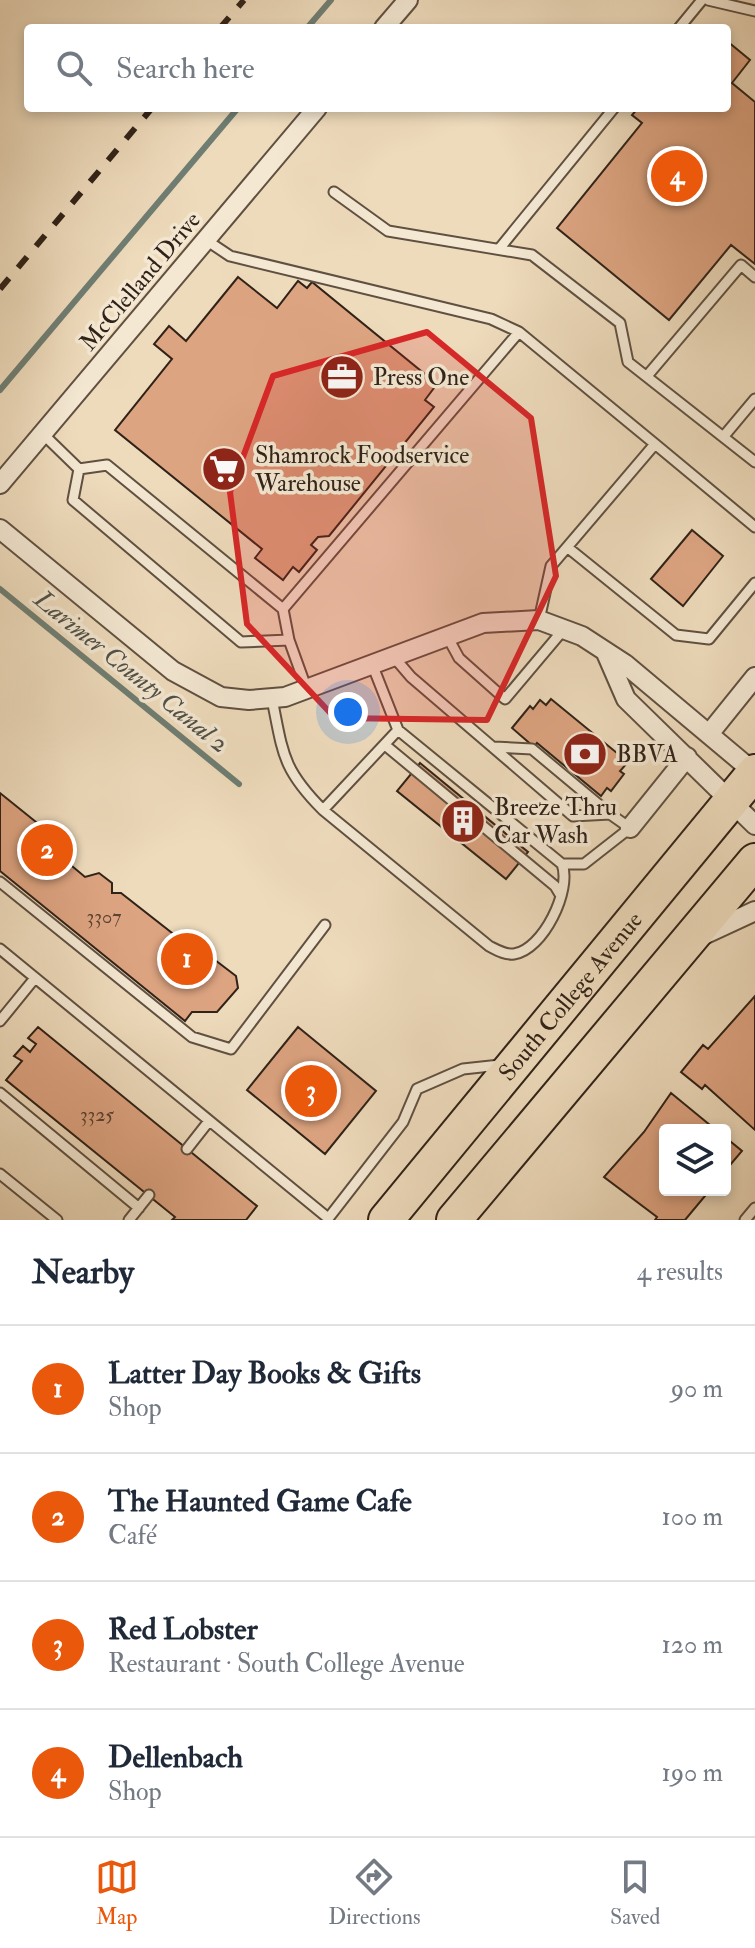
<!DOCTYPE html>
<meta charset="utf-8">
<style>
body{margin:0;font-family:"IM FELL Double Pica",serif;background:#f2f2f3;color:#1f2937}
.controls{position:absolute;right:24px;bottom:24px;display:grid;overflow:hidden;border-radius:8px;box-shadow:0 4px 12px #0003}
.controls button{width:72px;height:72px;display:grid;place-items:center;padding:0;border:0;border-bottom:2px solid #e0e1e3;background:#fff;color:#1f2937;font:40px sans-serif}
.you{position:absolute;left:348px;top:712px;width:28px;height:28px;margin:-20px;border:6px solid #fff;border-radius:50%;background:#1a73e8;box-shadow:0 0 0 12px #1a73e833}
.badge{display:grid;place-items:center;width:52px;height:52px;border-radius:50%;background:#ea580c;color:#fff;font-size:26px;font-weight:700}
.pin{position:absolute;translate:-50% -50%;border:4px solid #fff;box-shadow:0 2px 8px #0006}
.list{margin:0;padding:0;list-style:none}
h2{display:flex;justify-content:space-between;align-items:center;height:104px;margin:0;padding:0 32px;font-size:34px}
h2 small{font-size:26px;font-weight:400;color:#747a83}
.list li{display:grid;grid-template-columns:52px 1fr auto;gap:24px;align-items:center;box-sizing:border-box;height:128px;padding:0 32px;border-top:2px solid #e0e1e3}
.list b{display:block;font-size:30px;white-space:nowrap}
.list p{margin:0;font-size:26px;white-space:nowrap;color:#747a83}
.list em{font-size:26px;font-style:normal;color:#747a83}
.icon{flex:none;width:44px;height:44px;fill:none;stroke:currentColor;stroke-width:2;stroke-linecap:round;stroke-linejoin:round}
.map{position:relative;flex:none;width:755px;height:1220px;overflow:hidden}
.search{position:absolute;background:#fff;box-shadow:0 4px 12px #0003;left:24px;right:24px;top:24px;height:88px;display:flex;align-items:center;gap:20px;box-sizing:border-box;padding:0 28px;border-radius:8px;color:#747a83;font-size:30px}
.sheet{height:616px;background:#fff}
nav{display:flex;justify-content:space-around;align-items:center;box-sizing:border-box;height:112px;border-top:2px solid #e0e1e3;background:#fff;font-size:22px;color:#747a83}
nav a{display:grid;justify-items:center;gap:4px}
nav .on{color:#ea580c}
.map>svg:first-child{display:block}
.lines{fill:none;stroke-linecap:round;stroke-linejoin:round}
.stream{stroke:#6f7e73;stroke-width:6}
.building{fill:#dda481;stroke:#302218;stroke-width:2}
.lane-casing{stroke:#605041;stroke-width:13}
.street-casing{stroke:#605041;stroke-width:22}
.highway-casing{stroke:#302218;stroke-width:38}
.lane{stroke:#f4e8d3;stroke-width:9}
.street{stroke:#f4e8d3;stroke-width:18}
.highway{stroke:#eedbbc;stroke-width:34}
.rail{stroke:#302218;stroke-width:6;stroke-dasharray:14 14;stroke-linecap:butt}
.marked{fill:#d62828;fill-opacity:0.2;stroke:#d62828;stroke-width:6;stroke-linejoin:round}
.labels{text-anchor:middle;stroke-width:7;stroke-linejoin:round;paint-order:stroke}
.number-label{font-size:20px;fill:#5b4232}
.street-label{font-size:24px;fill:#302218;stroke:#f4e8d3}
.poi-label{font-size:24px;fill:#302218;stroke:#f4e8d3;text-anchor:start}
.water-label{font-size:26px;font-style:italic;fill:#505046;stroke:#f4e8d3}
</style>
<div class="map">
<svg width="755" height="1220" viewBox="0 0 755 1220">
<rect width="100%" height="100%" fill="#eedbbc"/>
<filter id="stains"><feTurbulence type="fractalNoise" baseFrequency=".0025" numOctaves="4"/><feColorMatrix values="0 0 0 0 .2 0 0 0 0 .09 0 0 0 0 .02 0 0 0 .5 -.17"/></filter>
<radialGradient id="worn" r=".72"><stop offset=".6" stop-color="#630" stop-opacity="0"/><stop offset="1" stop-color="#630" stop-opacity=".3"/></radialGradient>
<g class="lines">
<path class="stream" d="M307 28 331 0
M0 390 238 108
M0 589 239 784"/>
</g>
<path class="building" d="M727 41 750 60 732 83 755 102V264L731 245 669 320 557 228 642 123 632 115 638 108H727Z
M238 277 277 308 298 281 307 288 312 282 437 384 425 400 434 407 329 536 318 537 311 545 317 550 299 572 293 567 283 580 255 558 262 549 115 430 172 359 154 344 169 326 186 341Z
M692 530 723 556 683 606 651 579Z
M551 699 628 762 620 771 624 774 611 791 607 788 601 796 537 743 534 747 512 728 530 706 533 709 540 700 546 705Z
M420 763 528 852 506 879 397 791Z
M0 793 41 826 43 837 52 836 65 845 66 861 85 877 99 873 112 883V893H121L181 940V949L191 948 205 961 215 960 236 976 238 988 217 1012H192L185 1021 0 871Z
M755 996V1130L705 1085 702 1089 681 1072 703 1045 708 1049Z
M38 1027 257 1206 246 1220H172L175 1217 6 1080 22 1061 14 1056 23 1046 30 1052 36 1044 28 1038Z
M298 1027 376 1091 325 1154 247 1090Z
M671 1093 716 1130H665V1190H710L685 1220H655L657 1217 604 1177 644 1132Z
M725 1137 742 1151 725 1171Z"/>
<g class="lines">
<g class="lane-casing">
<path id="lane" d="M708 0 755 11
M679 28 702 0
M334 192 388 231 532 255 620 323 628 362 755 462
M206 240 230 256 491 319 519 332
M499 249 614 108
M647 376 741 265 755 277
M43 434 79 469
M724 436 755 399
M655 444 755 527
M567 547 676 635 709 639 755 583
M283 609 107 465 79 469 73 500 241 642 289 640
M447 636 459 658 505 699 564 629
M393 656 411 677 573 816 610 814 630 828 584 864H562
M307 690 289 640 283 609 519 332 655 444 551 566 539 620
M272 699C283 753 282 769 323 810L489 946C497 950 505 955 514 954 543 950 572 890 562 864L398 730 372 664
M385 745 555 886 561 896
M494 747 532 749 610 814
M323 810 398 730
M0 882 192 1037 231 1049 325 925
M0 949 328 1218
M0 1021 35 978
M0 1093 139 1208
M187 1149 209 1121
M0 1174 57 1220
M129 1220 149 1195
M327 1220 403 1122 417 1089 463 1069 500 1065
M745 1220 755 1208"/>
</g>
<g class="street-casing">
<path id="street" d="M384 28 408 0
M0 484 317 108
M0 529 173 671 221 697 249 700 285 697 483 623 539 620 582 636 625 664 755 773
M606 653 626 699 755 825
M709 734 755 677
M630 828 687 757
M699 937 755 911"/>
</g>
<g class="highway-casing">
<g id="highway">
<path id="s1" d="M386 1220 755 772"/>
<path d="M454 1220 755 861"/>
</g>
</g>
<use href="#lane" class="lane"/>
<use href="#street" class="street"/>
<use href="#highway" class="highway"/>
<path class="rail" d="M220 28 244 0
M0 289 152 108"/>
</g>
<path class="marked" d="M427 332 531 418 556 576 487 720 335 718 247 624 230 492 273 376Z"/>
<defs>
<g id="office-disc" transform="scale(2.3)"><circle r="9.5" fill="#8f2418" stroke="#f4e8d3"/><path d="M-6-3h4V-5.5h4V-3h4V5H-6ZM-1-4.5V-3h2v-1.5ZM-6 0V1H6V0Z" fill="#fff"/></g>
<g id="supermarket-disc" transform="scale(2.3)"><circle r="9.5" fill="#8f2418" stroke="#f4e8d3"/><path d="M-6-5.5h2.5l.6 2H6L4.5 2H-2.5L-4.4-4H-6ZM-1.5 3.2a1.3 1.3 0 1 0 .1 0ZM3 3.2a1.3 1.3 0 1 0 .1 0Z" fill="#fff"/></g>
<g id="bank-disc" transform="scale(2.3)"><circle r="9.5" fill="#8f2418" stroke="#f4e8d3"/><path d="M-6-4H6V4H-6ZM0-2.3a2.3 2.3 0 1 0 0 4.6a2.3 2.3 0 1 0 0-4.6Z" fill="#fff"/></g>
<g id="building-disc" transform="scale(2.3)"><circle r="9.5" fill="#8f2418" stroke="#f4e8d3"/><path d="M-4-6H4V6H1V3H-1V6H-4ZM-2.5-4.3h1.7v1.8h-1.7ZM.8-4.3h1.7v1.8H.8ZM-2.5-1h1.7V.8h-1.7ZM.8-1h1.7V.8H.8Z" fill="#fff"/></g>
</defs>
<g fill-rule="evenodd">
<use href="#office-disc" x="342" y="377"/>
<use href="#supermarket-disc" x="224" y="469"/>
<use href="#bank-disc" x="585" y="754"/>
<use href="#building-disc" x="463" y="821"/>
</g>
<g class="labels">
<g class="number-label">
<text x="104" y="923">3307</text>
<text x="97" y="1121">3325</text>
</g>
<g class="street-label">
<text transform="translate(140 281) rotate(-50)" y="8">McClelland Drive</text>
<text dy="8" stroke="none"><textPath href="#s1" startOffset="290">South College Avenue</textPath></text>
</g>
<g class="poi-label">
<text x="373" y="385">Press One</text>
<text x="255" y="463">Shamrock Foodservice<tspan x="255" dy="28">Warehouse</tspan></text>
<text x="616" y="762">BBVA</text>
<text x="494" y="815">Breeze Thru<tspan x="494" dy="28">Car Wash</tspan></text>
</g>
<g class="water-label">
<text transform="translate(132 671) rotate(39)" y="9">Larimer County Canal 2</text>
</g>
</g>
<rect width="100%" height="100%" filter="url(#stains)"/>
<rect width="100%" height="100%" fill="url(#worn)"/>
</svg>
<div class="controls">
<button><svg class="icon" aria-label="layers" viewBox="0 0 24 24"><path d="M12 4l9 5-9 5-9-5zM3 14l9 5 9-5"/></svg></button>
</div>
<div class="you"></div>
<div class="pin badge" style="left:187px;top:959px">1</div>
<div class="pin badge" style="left:47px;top:850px">2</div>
<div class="pin badge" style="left:311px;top:1091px">3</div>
<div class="pin badge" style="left:677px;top:176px">4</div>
<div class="search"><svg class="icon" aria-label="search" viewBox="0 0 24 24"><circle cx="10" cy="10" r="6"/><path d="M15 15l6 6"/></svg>Search here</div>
</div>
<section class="sheet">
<h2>Nearby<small>4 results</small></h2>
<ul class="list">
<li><span class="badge">1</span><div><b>Latter Day Books &amp; Gifts</b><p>Shop</p></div><em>90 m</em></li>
<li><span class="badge">2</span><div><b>The Haunted Game Cafe</b><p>Café</p></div><em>100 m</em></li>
<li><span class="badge">3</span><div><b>Red Lobster</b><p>Restaurant · South College Avenue</p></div><em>120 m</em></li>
<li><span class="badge">4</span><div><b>Dellenbach</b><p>Shop</p></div><em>190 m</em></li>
</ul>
</section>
<nav>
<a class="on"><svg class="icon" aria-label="map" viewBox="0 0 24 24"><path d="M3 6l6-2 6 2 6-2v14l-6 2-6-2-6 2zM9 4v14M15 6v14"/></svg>Map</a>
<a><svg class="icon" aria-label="directions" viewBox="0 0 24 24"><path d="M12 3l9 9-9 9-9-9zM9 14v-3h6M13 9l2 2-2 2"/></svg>Directions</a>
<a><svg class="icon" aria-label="saved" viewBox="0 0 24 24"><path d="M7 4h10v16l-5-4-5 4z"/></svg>Saved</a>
</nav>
